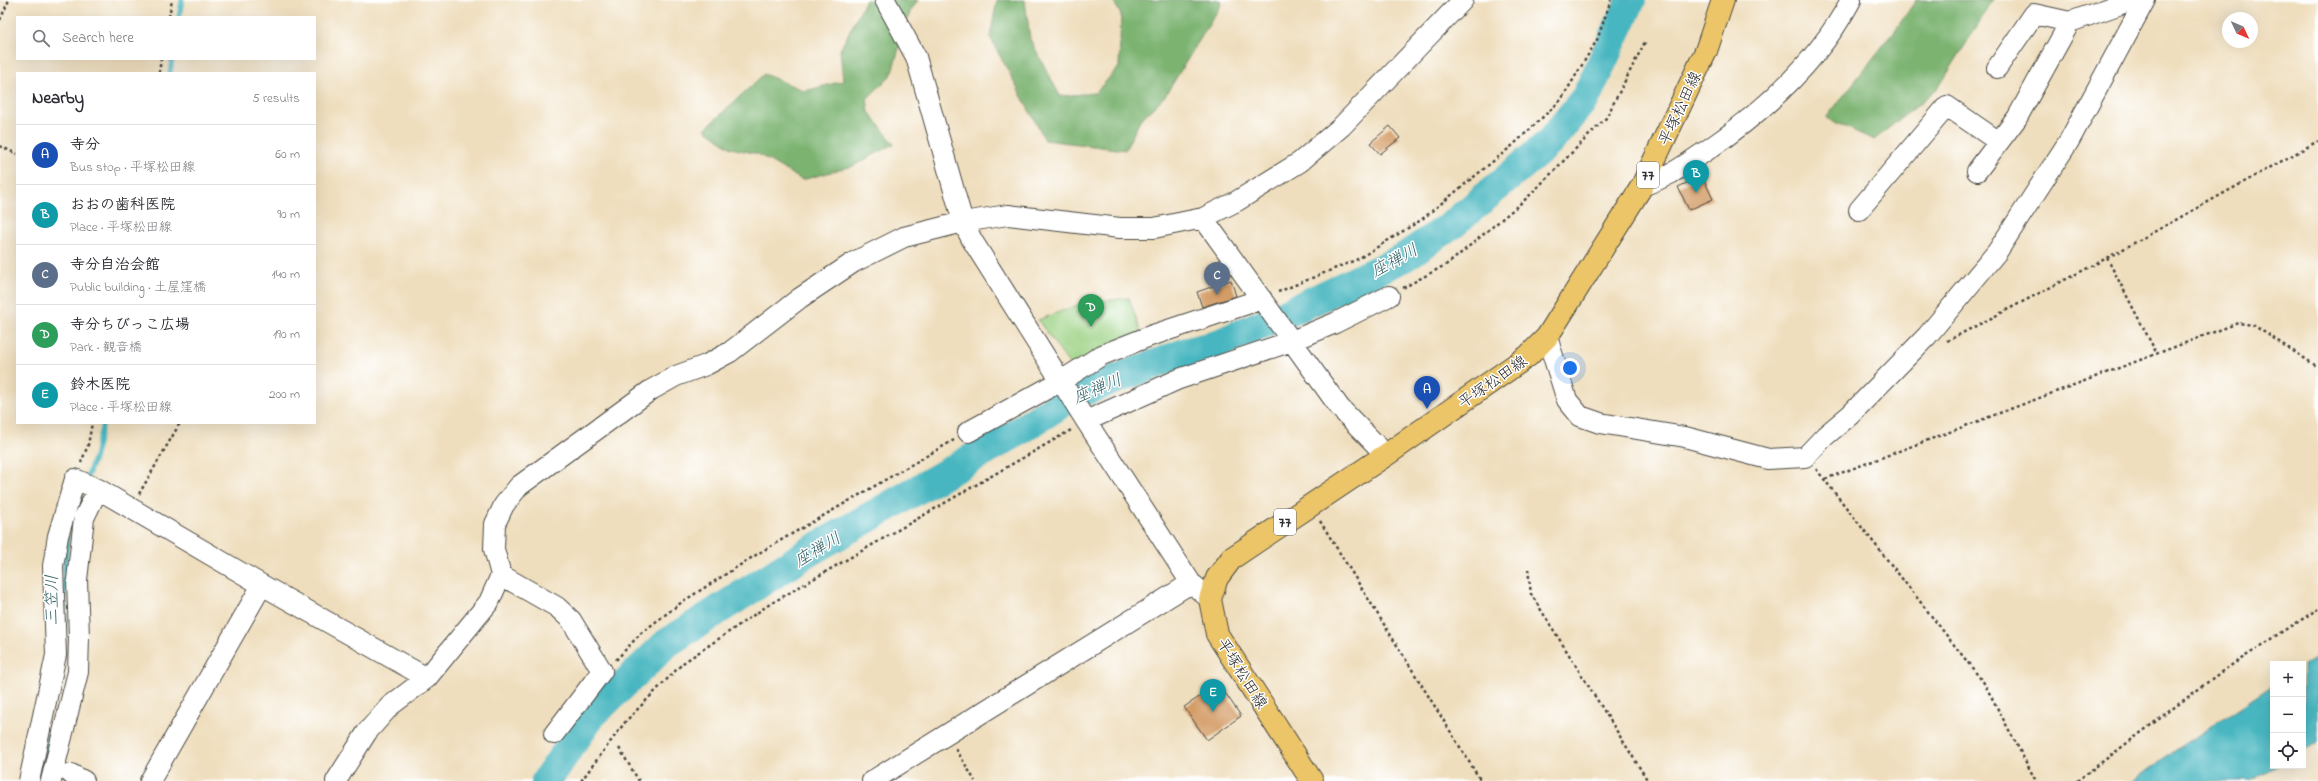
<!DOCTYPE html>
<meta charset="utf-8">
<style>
body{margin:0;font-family:"Indie Flower","Klee One",sans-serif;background:#f2f2f3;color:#2b2b33}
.controls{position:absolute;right:12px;bottom:12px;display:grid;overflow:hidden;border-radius:0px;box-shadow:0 4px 16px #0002}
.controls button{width:36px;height:36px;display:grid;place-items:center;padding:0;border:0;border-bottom:1px solid #e1e1e2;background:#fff;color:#2b2b33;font:20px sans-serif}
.compass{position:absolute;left:2222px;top:12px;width:36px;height:36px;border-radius:50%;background:#fff;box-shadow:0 4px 16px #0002;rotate:134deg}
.you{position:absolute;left:1570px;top:368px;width:14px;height:14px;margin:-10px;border:3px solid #fff;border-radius:50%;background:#1a73e8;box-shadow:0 0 0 6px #1a73e833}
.badge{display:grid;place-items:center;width:26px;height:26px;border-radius:50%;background:#0b8043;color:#fff;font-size:13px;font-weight:700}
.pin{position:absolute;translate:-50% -33px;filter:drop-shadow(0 1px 2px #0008)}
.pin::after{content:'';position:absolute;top:21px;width:14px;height:12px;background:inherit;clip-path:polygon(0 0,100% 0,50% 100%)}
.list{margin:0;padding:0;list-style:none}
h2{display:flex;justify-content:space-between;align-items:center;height:52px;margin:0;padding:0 16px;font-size:17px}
h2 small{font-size:13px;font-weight:400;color:#7c7c81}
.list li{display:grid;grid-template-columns:26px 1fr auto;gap:12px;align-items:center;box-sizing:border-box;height:60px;padding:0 16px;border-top:1px solid #e1e1e2}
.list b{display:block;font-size:15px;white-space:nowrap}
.list p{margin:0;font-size:13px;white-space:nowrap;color:#7c7c81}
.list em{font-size:13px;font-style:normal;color:#7c7c81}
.icon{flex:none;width:22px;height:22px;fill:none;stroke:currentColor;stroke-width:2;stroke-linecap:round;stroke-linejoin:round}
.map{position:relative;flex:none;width:2318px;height:781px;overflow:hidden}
.search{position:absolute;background:#fff;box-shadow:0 4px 16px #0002;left:16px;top:16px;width:300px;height:44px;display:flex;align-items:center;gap:10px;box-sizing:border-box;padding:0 14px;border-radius:0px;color:#7c7c81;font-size:15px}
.panel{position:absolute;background:#fff;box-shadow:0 4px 16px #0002;left:16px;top:72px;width:300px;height:352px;border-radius:0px}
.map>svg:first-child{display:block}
.green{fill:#9bd183;stroke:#637e57}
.forest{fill:#7cb371;stroke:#546f4e}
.water{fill:#47b6c0;stroke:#397076}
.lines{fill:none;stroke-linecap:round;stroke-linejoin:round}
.stream{stroke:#47b6c0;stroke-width:5}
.river{stroke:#47b6c0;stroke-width:30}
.building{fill:#d49c66}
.minor-casing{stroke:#484641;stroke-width:22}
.major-casing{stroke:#484641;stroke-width:24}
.path{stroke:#484641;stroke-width:2.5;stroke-dasharray:3 3;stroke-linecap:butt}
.minor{stroke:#fff;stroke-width:20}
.major{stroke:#ecc569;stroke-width:22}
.labels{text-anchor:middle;stroke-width:3;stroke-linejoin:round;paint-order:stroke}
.shield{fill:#fff;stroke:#6b6b6b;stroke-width:1}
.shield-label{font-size:15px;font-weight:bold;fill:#2b2b2b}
.street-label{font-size:16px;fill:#2b2b2b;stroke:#fff}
.water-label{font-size:17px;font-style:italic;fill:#366367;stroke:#fff}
</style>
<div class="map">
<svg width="2318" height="781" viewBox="0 0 2318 781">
<rect width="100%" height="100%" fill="#fff"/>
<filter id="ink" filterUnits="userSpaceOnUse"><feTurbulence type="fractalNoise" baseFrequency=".025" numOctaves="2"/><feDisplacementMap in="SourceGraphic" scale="8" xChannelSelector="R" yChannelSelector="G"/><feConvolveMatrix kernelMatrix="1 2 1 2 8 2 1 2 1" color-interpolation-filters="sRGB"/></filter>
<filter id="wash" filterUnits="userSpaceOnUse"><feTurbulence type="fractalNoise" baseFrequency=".012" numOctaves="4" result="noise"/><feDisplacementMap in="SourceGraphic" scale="16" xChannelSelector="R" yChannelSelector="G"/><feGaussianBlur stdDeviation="0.9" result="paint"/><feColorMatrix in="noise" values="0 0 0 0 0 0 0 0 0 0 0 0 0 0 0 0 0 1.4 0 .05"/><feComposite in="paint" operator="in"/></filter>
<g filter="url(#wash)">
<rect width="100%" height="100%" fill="#efdebd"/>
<path class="green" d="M1129 298 1141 333 1071 367 1038 320 1083 303Z"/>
<path class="forest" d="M866 0H918L910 12 891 75 867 99 869 112 894 144 853 166 802 180 758 154 731 148 705 129 764 74 805 91 843 81 840 50Z
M997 0H1025L1030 39 1060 96 1095 93 1119 67 1121 14 1112 0H1220L1221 5 1165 96 1141 119 1125 150 1045 140 990 37Z
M1916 0H1993L1939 87 1874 140 1826 118 1896 29Z"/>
<path class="water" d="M2318 655V742L2303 751V665Z
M2273 685V766H2277L2251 781H2133L2161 760Z"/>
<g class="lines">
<path class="stream" d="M179 17 182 0
M170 73 172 59
M86 480 95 456 103 423
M65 634 64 582 67 536
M41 781 49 733"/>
<path class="river" d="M546 781 592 715 667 643 807 553 1016 433 1076 394 1187 352 1216 345 1302 306 1403 258 1452 225 1549 143 1586 97 1631 0"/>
</g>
<g id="blocks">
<path class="building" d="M1390 126 1400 138 1380 154 1370 143Z
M1702 176 1713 199 1689 210 1678 187Z
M1231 280 1236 296 1202 307 1197 292Z
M1219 684 1241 716 1207 740 1184 707Z"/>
</g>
</g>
<g filter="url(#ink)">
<use href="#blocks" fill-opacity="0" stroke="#484641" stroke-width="1"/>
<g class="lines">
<g class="minor-casing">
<path id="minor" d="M885 0 916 57 963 222 972 240 1086 421 1191 583 1210 599
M1997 68 2034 14 2070 22 2132 0
M1977 171 2017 118 2070 22
M1642 186C1669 177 1683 166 1706 151 1763 112 1818 62 1851 0
M1859 210 1947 106 1999 142
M1203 218 1340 408 1386 455
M1547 337 1567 400 1580 416 1600 423 1685 437 1768 459 1805 457 1825 436 1850 415 1927 336 1997 252 2069 141 2145 0
M1086 421 1179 379 1292 341 1335 323 1389 296
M968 432 1061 381 1102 355 1150 336 1262 299
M501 575 557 607 571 620 602 671 554 734
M71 774 84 781
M29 781 56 655 53 566 58 536 75 479 98 489 262 585 427 678
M51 781 78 672 79 637 77 580 84 518 98 489
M150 781 262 585
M336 781 367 732 390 706 427 678 489 602 501 575 494 549 495 524 504 505 519 486 651 390 676 376 706 365 730 352 800 298 854 262 904 237 963 222 1008 215 1120 228H1154L1203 218 1237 201 1300 162 1341 127 1463 0
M872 781 1191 583"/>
</g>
<g class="major-casing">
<path id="major" d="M1312 781 1217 634 1210 599 1217 578 1232 558 1386 455 1528 356 1547 337 1642 186 1706 51 1723 0"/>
</g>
<path class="path" d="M169 17 172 0
M0 20 9 0
M159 73 161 59
M0 146 17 154
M2107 258 2157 354
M1403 288 1449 263 1527 198 1606 118 1646 40
M1278 292 1358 259 1421 220 1513 145 1561 100 1597 40 1611 0
M1947 341 2107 258 2318 141
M81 463 88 445 92 423
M1816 469 1984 683 2036 781
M1825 479 2238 323 2253 325 2318 367
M139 494 180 423
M1320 521 1481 781
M1528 569 1531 594 1648 781
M616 660 641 633 682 602 759 553 954 440
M619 748 639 781
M956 749 975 781
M581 781 626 721 683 663 770 604 1071 430
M2077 781 2221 672 2318 609"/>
<use href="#minor" class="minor"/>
<use href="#major" class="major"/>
</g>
</g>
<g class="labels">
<g class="shield">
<rect x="1637" y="162" width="22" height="26" rx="3"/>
<rect x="1274" y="509" width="22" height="26" rx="3"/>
</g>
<g class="shield-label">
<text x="1648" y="180">77</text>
<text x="1285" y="527">77</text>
</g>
<g class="street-label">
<text transform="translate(1679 108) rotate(-65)" y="6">平塚松田線</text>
<text transform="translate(1492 381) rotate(-35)" y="6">平塚松田線</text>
<text transform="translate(1243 673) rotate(58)" y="6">平塚松田線</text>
</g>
<g class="water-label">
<text transform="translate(1394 260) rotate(-29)" y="6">座禅川</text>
<text transform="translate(1097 388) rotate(-23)" y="6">座禅川</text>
<text transform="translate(817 549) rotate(-31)" y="6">座禅川</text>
<text transform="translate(51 600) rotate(-90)" y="6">三笠川</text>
</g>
</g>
</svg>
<div class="controls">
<button>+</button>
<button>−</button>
<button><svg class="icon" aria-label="locate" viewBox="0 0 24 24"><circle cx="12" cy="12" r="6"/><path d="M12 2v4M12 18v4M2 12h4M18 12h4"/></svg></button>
</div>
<svg class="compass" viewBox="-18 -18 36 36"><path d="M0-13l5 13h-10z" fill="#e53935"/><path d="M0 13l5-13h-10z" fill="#7c7c81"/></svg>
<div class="you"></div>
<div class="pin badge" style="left:1427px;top:409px;background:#1a4fb4">A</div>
<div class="pin badge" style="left:1696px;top:193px;background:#0f9aa8">B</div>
<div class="pin badge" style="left:1217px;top:295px;background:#5c6f8a">C</div>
<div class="pin badge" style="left:1091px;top:327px;background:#2e9e5b">D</div>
<div class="pin badge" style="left:1213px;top:712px;background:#0f9aa8">E</div>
<div class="search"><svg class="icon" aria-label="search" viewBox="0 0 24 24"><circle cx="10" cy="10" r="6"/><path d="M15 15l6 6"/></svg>Search here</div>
<section class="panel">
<h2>Nearby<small>5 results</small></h2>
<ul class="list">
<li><span class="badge" style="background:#1a4fb4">A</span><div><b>寺分</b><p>Bus stop · 平塚松田線</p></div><em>60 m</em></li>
<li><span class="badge" style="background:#0f9aa8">B</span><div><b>おおの歯科医院</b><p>Place · 平塚松田線</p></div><em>90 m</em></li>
<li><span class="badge" style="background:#5c6f8a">C</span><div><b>寺分自治会館</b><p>Public building · 土屋窪橋</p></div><em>140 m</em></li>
<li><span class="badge" style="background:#2e9e5b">D</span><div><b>寺分ちびっこ広場</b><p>Park · 観音橋</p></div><em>190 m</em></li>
<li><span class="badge" style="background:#0f9aa8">E</span><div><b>鈴木医院</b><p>Place · 平塚松田線</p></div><em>200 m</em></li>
</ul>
</section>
</div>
